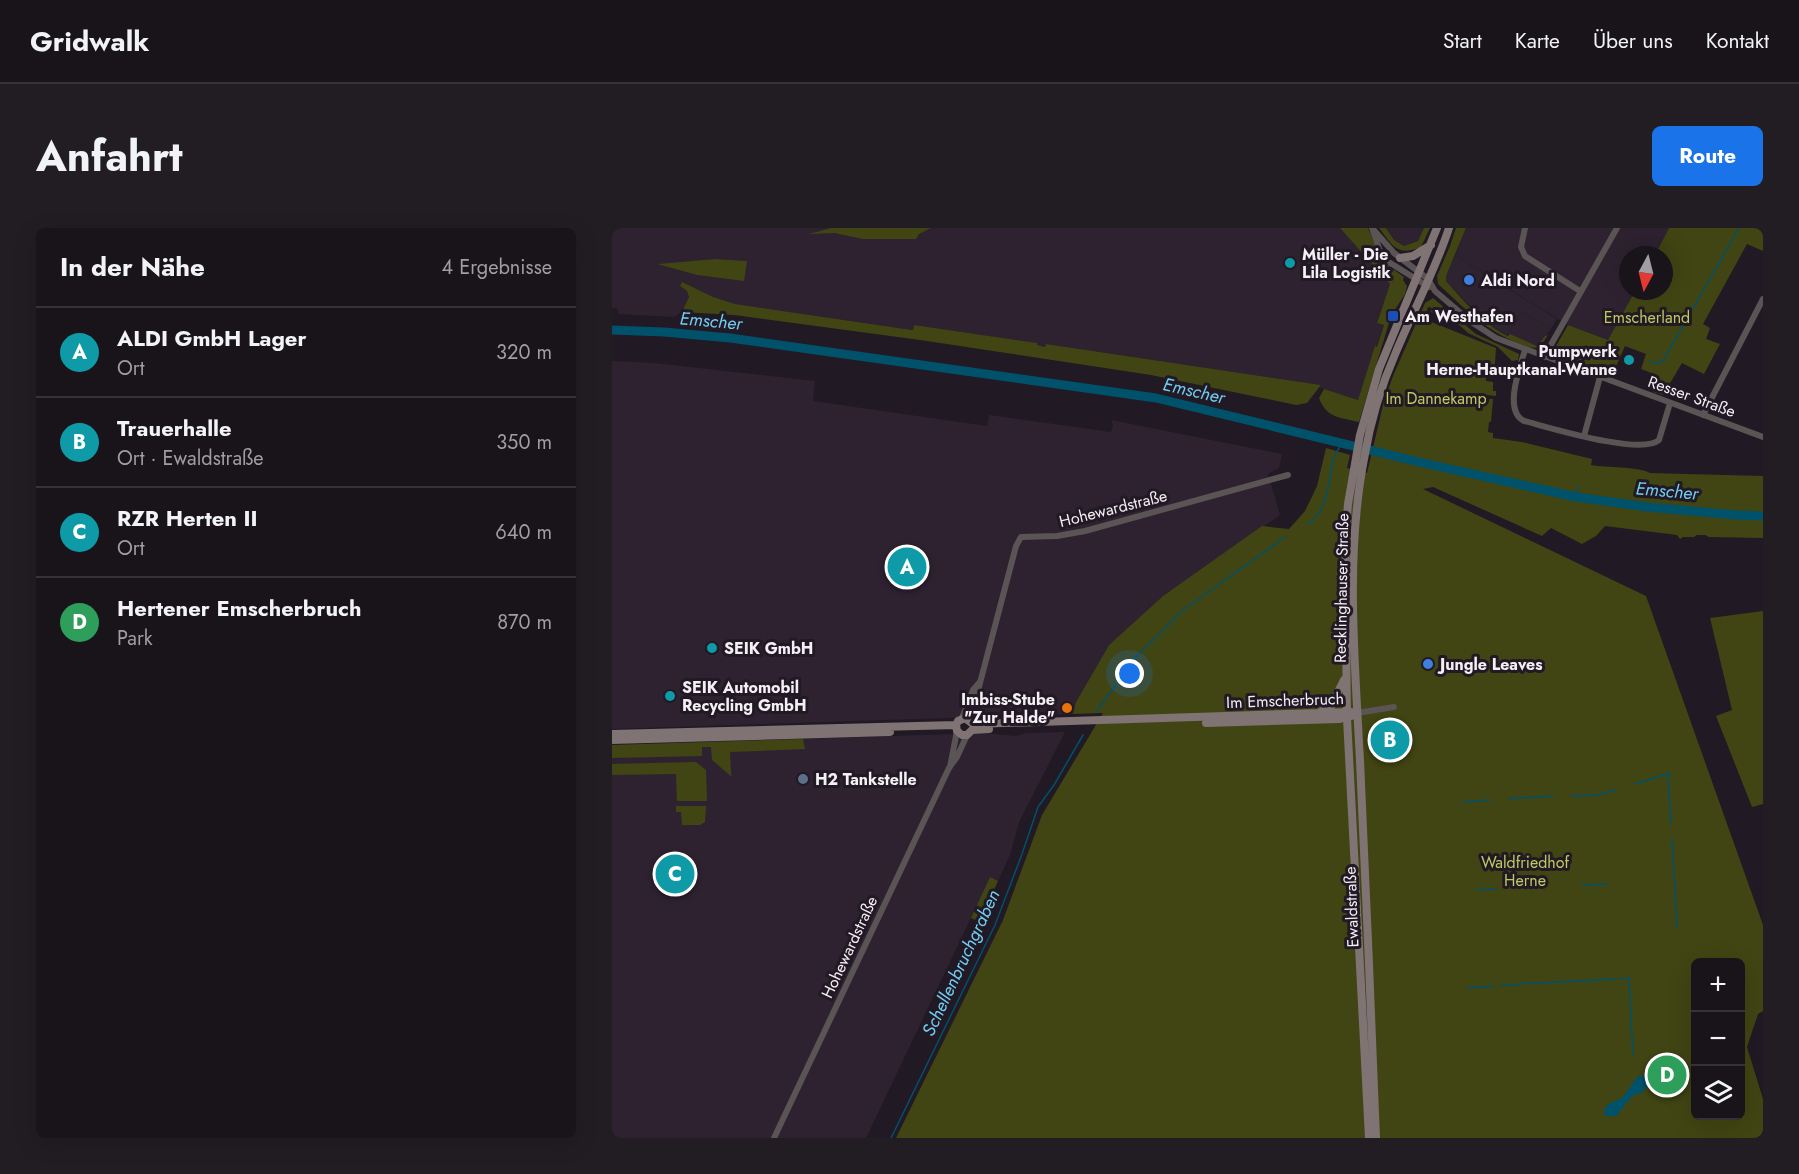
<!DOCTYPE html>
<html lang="de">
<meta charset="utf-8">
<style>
body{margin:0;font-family:Jost,sans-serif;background:#221c23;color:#f1f3f6}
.controls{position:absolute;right:18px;bottom:18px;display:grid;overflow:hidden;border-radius:9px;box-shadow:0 6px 24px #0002}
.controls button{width:54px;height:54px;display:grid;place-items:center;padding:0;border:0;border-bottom:2px solid #373239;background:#19131a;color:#f1f3f6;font:30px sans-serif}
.compass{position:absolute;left:1007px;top:18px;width:54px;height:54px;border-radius:50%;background:#19131a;box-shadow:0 6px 24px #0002;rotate:187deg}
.you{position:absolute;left:518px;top:446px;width:21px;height:21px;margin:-15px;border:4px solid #fff;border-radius:50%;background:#1a73e8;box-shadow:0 0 0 9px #1a73e833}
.badge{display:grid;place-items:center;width:39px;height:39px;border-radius:50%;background:#1a73e8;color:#fff;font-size:20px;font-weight:700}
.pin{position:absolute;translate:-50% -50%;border:3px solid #fff;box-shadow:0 2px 6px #0006}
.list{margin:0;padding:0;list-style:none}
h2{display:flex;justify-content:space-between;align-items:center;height:78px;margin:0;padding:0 24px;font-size:26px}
h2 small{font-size:20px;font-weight:400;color:#9f9ea2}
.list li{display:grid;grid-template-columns:39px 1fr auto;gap:18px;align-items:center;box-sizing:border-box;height:90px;padding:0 24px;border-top:2px solid #373239}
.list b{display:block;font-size:22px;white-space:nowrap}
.list p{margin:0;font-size:20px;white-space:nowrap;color:#9f9ea2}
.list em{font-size:20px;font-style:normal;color:#9f9ea2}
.icon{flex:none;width:33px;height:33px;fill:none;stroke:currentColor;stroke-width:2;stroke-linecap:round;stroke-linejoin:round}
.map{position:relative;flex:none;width:1151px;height:910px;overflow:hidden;border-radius:9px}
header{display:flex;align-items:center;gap:36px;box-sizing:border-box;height:84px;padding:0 30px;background:#19131a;border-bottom:2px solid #373239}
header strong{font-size:28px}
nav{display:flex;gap:33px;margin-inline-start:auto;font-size:21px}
.intro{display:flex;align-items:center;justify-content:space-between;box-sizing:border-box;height:144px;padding:0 36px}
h1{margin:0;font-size:42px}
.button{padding:15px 27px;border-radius:9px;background:#1a73e8;color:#fff;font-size:21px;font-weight:700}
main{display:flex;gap:36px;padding:0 36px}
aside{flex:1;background:#19131a;border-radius:9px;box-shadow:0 6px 24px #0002}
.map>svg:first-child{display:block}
.commercial{fill:#2e2330}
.built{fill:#2e2231;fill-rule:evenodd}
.green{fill:#414513;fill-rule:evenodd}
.water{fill:#00516a}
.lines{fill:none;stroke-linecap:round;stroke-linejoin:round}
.stream{stroke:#00516a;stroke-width:1.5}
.river{stroke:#00516a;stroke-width:9}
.minor{stroke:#5b5455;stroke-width:6}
.secondary{stroke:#7f7374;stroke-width:8}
.culture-dot{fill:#0f9aa8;stroke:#211923;stroke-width:2}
.shop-dot{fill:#3f7fe0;stroke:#211923;stroke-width:2}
.transit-dot{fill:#1a4fb4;stroke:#211923;stroke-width:2}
.food-dot{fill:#e8710a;stroke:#211923;stroke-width:2}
.service-dot{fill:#5c6f8a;stroke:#211923;stroke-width:2}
.labels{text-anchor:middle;stroke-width:6;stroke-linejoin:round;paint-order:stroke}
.poi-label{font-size:16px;font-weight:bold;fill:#f4eef5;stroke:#211923;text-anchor:start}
.park-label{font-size:16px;fill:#c0ca62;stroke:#211923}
.street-label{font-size:16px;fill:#f4eef5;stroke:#211923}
.water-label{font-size:18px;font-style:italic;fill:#71cdf4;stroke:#211923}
</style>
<header>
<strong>Gridwalk</strong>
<nav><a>Start</a><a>Karte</a><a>Über uns</a><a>Kontakt</a></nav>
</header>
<div class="intro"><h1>Anfahrt</h1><a class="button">Route</a></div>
<main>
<aside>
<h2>In der Nähe<small>4 Ergebnisse</small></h2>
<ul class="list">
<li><span class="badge" style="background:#0f9aa8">A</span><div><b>ALDI GmbH Lager</b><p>Ort</p></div><em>320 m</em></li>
<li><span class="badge" style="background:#0f9aa8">B</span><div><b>Trauerhalle</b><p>Ort · Ewaldstraße</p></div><em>350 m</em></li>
<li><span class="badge" style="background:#0f9aa8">C</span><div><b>RZR Herten II</b><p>Ort</p></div><em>640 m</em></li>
<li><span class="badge" style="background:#2e9e5b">D</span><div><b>Hertener Emscherbruch</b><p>Park</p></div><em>870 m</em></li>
</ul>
</aside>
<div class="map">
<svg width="1151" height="910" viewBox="0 0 1151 910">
<rect width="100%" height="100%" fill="#211923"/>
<path class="commercial" d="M843 28 945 91 939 101 910 83 895 107 873 94 834 53 833 48Z"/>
<path class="built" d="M0 0H219L202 5H222L252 11H304L307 6 319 0H728L778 56 765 94 772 97 746 172 708 160 709 157 434 116 433 119 424 117V115L302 97 301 102 293 101 123 76 101 69 80 59 68 58 76 64 77 70 70 84 62 89 6 86V81L0 80ZM103 31 135 33 109 50 85 47 45 36Z
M774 0H812L806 13 792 18 782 12Z
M854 0H1057L1043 27H1016V63H1023L996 112 956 97 843 28Z
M910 83 939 101 925 118 898 106 895 107Z
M0 133 42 135 203 153 201 173 375 198 377 187 499 204 501 197 499 192 670 226 667 240 656 246 668 287 551 368 497 417 464 474 461 486 0 501Z
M453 504 407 594 398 627 386 653 378 650 254 910H0V517L372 505 404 508 415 505Z"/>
<path class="green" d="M219 0H319L307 6 304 11H251L222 5 197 6Z
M728 0H756L770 33 792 49 791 52 795 58 793 66 779 88 747 194C728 189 715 191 707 170L712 161 746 172 763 118 765 119 772 97 765 95 778 56Z
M767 0H774L782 12 792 18 806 13 812 0H818L809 19C785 29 781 18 767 0Z
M844 0H854L834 48V53C853 74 871 96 896 108L898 106 925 118 933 108 936 107 928 119C920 121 914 118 906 115 873 102 851 79 826 56L825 48 838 18Z
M1057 0H1151V23L1135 16 1091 96 1098 100 1094 111 1108 116 1092 146 1070 135 1051 167 1041 164 1047 148 1029 141 1034 126 1013 118 1000 148 948 130 943 120 956 97 996 112 1023 63H1052V27H1043Z
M103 31 135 33 132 53 85 47 45 36Z
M70 54 101 69 123 76 293 101 301 102 302 97 425 115V117L433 119 434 116 709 157 695 175 684 177 539 147 308 112 122 87 70 84 77 69 75 63 68 58Z
M821 70 864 106 907 126 906 132 900 133 886 119 856 105 845 95 819 84 820 80 816 79 812 91 884 120 882 149H874V153L881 154V163H884V168L875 167V171H881L879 194H877L876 204 881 205V210L910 214 980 231 979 237C995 240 1025 238 1038 245L1151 248V310L1097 309 1093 307H1085L1082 309H1071L1068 311 1065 307 993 298 984 308 970 316 939 300 930 308 821 259 811 261 1034 368 1151 697V783L1146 786 1135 819 1151 871V910H284L391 692 430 587 491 485 461 486 464 474 497 417 551 368 650 298 677 301 693 283 705 258 714 220 738 227 735 240 755 245 772 173 781 148 813 75ZM1084 734H1128V888H1084Z
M1151 383V576L1140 579 1104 488 1120 482 1098 390Z
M191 511 193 521 118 524 119 546 120 549 100 532 99 519H90V528L0 530V517Z
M84 534 94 542 95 573H65L64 546 0 547V536Z
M64 578H94L93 594 88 597H70L69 584H64Z
M378 649 386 653 368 694 359 690Z"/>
<path class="water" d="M1035 846 1042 850 1031 864C1016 867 1014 878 1004 888H993L992 884 995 877 1011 869 1025 849Z"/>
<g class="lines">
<path class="stream" d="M1039 134 1046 135 1051 133 1127 0
M964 269 966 258
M696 296C717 282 716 254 721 232 723 226 727 220 730 215
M485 483 523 430 570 383 673 309
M1056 547 1059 596
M1023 556 1058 545
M959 568 987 567 1003 562
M897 571 941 568
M851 574 878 572
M1060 611 1065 699
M970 657 996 656
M907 660 934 658
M865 662 884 661
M1008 751 1017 750 1021 827
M889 757 1004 751
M855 760 882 758
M279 910 383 697 410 626 426 579 442 557 471 507"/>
<path class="river" d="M0 102 52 104 118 110 544 170 811 235 964 269 1035 279 1124 287 1151 288"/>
<path class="minor" d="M760 0 782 25 816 51 823 63 858 93 884 110 1151 209
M913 0 909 19 913 28 968 63
M761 3 768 23 775 33 817 59
M913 122C908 139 891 183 912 193 936 199 1029 228 1047 212L1058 175
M932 129 1005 0
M1091 187 1151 71
M972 208 988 149
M745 485 782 479
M350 490 361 462 367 455
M358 493 404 318 409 309 445 308 473 303 676 247
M338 539 345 503
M162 910 337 540 345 529 355 507"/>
<path class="secondary" d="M788 30 801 28 819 17
M364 471 369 486 381 493
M708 484 719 478 732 452
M594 495 727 491 739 488
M344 497 345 503 350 507H355L360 502 377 501
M0 506 344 497 346 493 353 490 361 496 739 484
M0 512 278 504
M757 910 735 490 733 316 736 276 748 207 767 141 825 0
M764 910C759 784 754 659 748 533 743 433 733 330 752 231 758 195 769 158 784 124 801 83 823 43 837 0"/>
</g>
<g class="culture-dot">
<circle cx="678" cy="35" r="6"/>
<circle cx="1017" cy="132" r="6"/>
<circle cx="100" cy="420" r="6"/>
<circle cx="58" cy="468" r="6"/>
</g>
<g class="shop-dot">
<circle cx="857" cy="52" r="6"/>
<circle cx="816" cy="436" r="6"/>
</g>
<rect class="transit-dot" x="775" y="82" width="12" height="12" rx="3"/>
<circle class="food-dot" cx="455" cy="480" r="6"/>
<circle class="service-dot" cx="191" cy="551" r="6"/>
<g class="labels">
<g class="poi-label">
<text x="690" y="32">Müller - Die<tspan x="690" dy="18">Lila Logistik</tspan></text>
<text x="869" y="58">Aldi Nord</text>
<text x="793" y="94">Am Westhafen</text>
<text x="1005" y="129" text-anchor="end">Pumpwerk<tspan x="1005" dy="18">Herne-Hauptkanal-Wanne</tspan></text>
<text x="112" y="426">SEIK GmbH</text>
<text x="828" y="442">Jungle Leaves</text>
<text x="70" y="465">SEIK Automobil<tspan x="70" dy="18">Recycling GmbH</tspan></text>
<text x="443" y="477" text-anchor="end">Imbiss-Stube<tspan x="443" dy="18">"Zur Halde"</tspan></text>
<text x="203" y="557">H2 Tankstelle</text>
</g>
<g class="park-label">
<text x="1035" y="95">Emscherland</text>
<text x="824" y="176">Im Dannekamp</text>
<text x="913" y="640">Waldfriedhof<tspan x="913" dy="18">Herne</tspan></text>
</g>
<g class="street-label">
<text transform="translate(1080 168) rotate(20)" y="6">Resser Straße</text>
<text transform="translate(501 280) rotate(-14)" y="6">Hohewardstraße</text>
<text transform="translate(729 360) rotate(-89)" y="6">Recklinghauser Straße</text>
<text transform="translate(673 472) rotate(-2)" y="6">Im Emscherbruch</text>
<text transform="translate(739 679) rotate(-92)" y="6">Ewaldstraße</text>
<text transform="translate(237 719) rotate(-65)" y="6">Hohewardstraße</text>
</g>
<g class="water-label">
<text transform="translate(99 93) rotate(5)" y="6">Emscher</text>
<text transform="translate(582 163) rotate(13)" y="6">Emscher</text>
<text transform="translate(1055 263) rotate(5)" y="6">Emscher</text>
<text transform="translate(349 735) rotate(-65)" y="6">Schellenbruchgraben</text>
</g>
</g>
</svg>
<div class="controls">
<button>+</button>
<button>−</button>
<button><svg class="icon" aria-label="layers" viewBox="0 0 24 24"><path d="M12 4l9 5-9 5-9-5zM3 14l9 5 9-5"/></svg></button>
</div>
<svg class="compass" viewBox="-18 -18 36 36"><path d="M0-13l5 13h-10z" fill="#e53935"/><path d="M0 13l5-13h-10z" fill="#9f9ea2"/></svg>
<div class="you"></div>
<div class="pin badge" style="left:295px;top:339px;background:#0f9aa8">A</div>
<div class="pin badge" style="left:778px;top:512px;background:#0f9aa8">B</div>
<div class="pin badge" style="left:63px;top:646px;background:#0f9aa8">C</div>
<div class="pin badge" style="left:1055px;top:847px;background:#2e9e5b">D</div>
</div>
</main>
